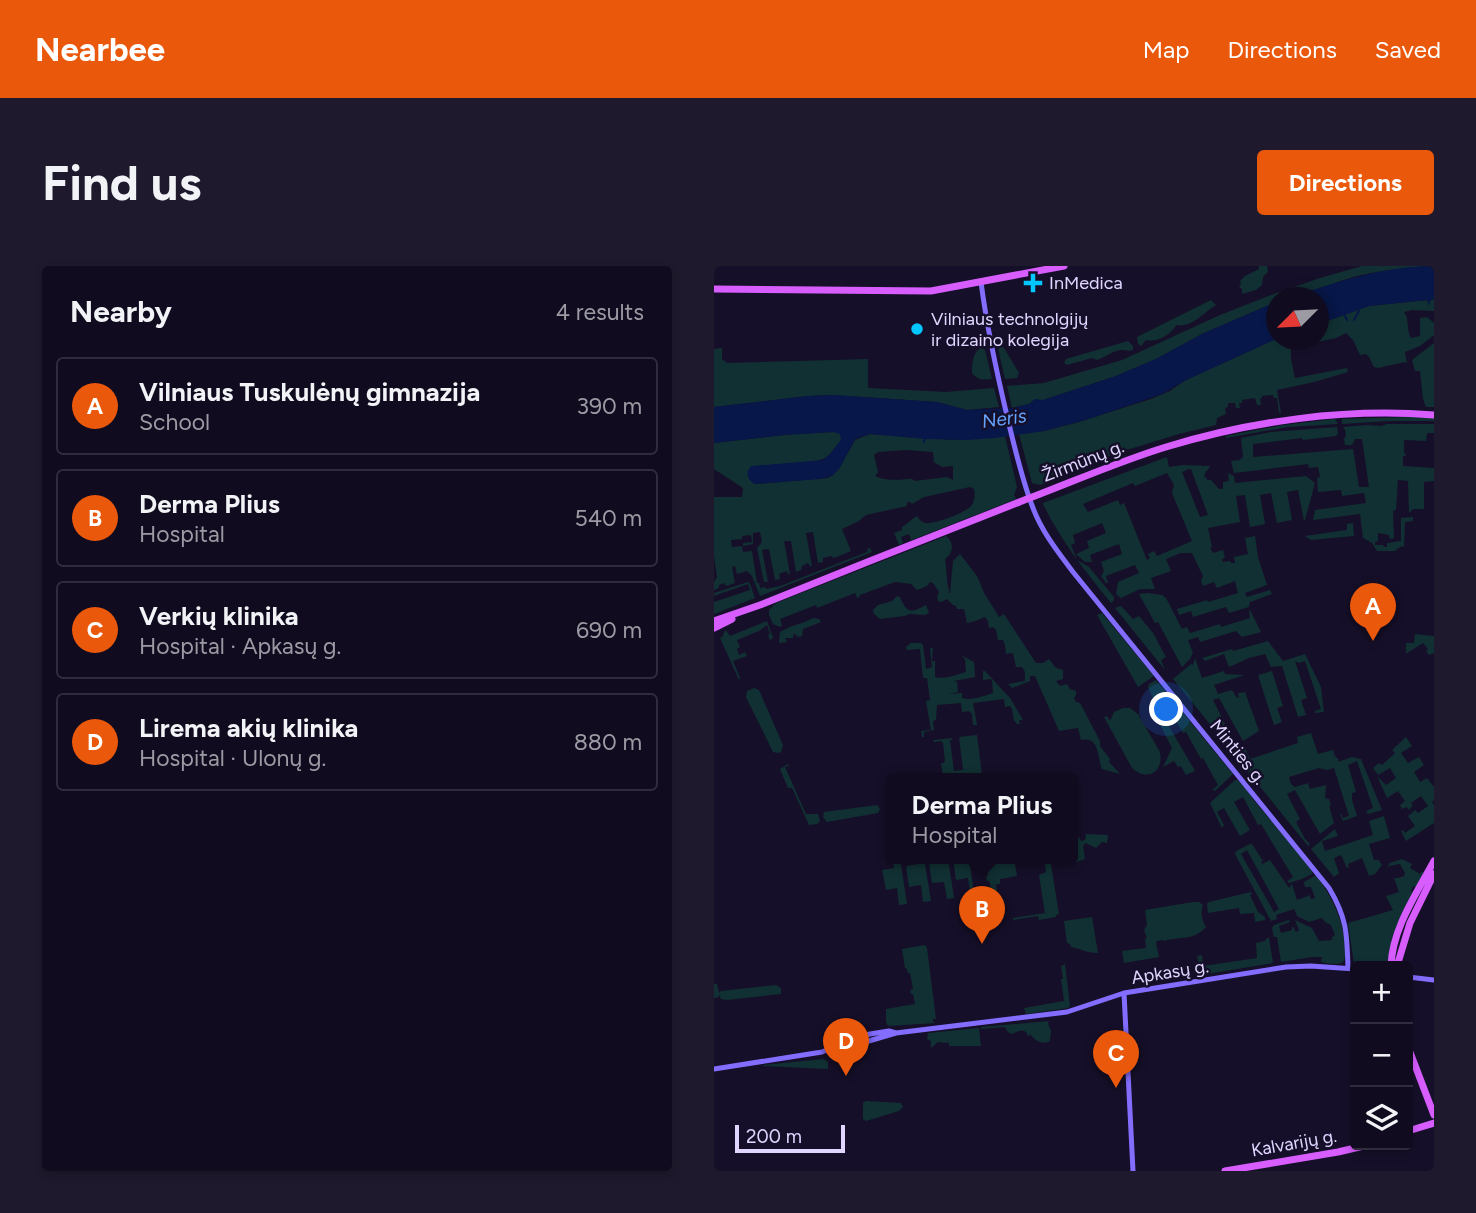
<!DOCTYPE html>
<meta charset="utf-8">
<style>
body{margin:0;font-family:Figtree,sans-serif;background:#1e192c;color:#f1f3f6}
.controls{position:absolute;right:21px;bottom:21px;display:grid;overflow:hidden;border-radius:7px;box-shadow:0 4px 10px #0003}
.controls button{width:63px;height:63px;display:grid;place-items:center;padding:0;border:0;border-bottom:2px solid #302b3d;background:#100b1f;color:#f1f3f6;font:35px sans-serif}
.compass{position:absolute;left:552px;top:21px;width:63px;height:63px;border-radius:50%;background:#100b1f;box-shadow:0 4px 10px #0003;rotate:246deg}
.scale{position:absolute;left:21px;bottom:18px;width:110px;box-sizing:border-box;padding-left:7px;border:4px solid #e0d6ff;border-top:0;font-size:19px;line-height:24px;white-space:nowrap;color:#e0d6ff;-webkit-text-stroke:5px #160f29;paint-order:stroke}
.you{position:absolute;left:453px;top:444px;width:24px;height:24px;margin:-18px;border:5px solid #fff;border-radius:50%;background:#1a73e8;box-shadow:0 0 0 10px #1a73e833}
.badge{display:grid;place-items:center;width:46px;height:46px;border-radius:50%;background:#ea580c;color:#fff;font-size:23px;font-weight:700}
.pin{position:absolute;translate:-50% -58px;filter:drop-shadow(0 2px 4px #0008)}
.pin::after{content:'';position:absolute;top:37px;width:24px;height:21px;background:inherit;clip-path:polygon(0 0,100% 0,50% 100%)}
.popup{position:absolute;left:172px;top:507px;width:192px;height:91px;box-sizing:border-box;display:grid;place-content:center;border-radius:7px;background:#100b1f;filter:drop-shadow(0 2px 5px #0005);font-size:23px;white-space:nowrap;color:#9c9ba4}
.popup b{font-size:26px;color:#f1f3f6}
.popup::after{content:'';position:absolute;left:50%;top:100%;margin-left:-14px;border:14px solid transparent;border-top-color:#100b1f}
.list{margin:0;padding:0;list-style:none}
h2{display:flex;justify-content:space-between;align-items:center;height:91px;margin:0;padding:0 28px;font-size:30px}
h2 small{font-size:23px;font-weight:400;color:#9c9ba4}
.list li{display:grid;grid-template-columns:46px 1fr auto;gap:21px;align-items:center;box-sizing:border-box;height:98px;margin:0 14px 14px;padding:0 14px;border:2px solid #302b3d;border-radius:7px}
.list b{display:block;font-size:26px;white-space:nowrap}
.list p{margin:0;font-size:23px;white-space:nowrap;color:#9c9ba4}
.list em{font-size:23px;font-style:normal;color:#9c9ba4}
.icon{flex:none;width:38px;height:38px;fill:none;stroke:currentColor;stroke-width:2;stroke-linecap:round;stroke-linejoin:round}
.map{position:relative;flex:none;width:720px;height:905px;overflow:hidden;border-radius:7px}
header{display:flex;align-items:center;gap:42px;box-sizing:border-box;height:98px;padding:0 35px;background:#ea580c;color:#fff}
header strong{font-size:33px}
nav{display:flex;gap:38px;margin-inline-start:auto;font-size:24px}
.intro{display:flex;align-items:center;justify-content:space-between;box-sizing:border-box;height:168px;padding:0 42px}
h1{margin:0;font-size:49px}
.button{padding:18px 32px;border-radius:7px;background:#ea580c;color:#fff;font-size:24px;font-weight:700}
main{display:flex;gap:42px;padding:0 42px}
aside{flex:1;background:#100b1f;border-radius:7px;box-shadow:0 4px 10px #0003}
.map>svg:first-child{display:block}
.green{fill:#113033;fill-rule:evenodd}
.water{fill:#071749}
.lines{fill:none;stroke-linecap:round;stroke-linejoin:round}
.stream{stroke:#071749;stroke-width:2}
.secondary{stroke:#836dff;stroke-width:5}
.primary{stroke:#d75dff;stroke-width:7}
.poi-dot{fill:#02c6ff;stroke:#160f29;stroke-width:2.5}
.labels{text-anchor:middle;stroke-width:5;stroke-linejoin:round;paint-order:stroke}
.poi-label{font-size:18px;fill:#e0d6ff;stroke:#160f29;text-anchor:start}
.street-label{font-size:18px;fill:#e0d6ff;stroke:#160f29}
.water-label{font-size:19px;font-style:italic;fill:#64a4ff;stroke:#160f29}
</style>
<header>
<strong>Nearbee</strong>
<nav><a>Map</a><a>Directions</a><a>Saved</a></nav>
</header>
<div class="intro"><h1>Find us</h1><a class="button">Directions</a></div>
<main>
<aside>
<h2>Nearby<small>4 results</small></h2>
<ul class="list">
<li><span class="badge">A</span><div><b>Vilniaus Tuskulėnų gimnazija</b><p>School</p></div><em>390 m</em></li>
<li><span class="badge">B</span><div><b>Derma Plius</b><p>Hospital</p></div><em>540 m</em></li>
<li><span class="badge">C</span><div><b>Verkių klinika</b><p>Hospital · Apkasų g.</p></div><em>690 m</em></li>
<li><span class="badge">D</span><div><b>Lirema akių klinika</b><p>Hospital · Ulonų g.</p></div><em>880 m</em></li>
</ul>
</aside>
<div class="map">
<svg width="720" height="905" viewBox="0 0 720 905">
<rect width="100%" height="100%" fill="#160f29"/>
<path class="green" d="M545 0H553C555 7 553 6 549 11L548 19 542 24 528 28V23L525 21 527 18 526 15 531 10 545 3Z
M648 0H715C691 2 667 4 643 10 616 17 590 31 562 32V36L490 67 442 93 402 110 329 134H320L315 138 298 142 293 120 330 117 408 94 506 49 557 29 606 12Z
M720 33V45L698 44 690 46C696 54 692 64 697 72L706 70V52L713 51 720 57V69L706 80 691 86 693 98 691 96 664 102 660 101 655 91 652 88 646 89 639 74 632 67 622 72 577 82V93L581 112 633 102 634 106 600 116 563 124 567 147H565L563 132H560L559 129 548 130V132L546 133 547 139H543L541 132 528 134V137H525L526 142H522L521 137H514V141L511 142 512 148 503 152 502 159 465 168 416 183 403 184 391 193 326 219 318 217 305 168 330 165 365 156 437 133 456 125 470 115 562 73 604 74 605 58 655 40 714 34V39L717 34Z
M497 34 502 39C489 47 478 62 462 59 458 68 443 77 432 74L427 80 424 78 423 71Z
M414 75 419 80V84L415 85C403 81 394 90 383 94L378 92 353 99 350 97 352 93Z
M720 77V141H712L709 133 706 105H701L698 94Z
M287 80 290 82 305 107 303 112 291 113 284 82Z
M8 82V93L13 97 154 93V122L232 126 280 122 285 141 253 144 223 136 119 129 94 130 0 141V83Z
M268 82 271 84 278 113C270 114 263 114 258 107 258 98 259 84 268 82Z
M696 151 720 152V155H675L628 158V153Z
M621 153 624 158 574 161 512 172V170L569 159Z
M672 158H720V167H713L712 175 690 174V186L692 190H689V200L720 202V215L710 216V243H699L695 247 694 215 684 214 682 244 679 245 680 272 676 273 675 269 664 267V275L661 276V279H669L670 281H673V277L687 275V252L699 251V255L691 256 690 280 686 281 681 285H663L658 277 649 272 646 248 599 254 601 244 652 237 650 227 628 230 627 224 604 226 603 212 606 211 604 201 595 202 594 198 520 207 517 195 526 194 529 191 527 172 557 166 623 161 624 168 622 170 589 174 588 172 539 178V191L639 183 645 221H655L648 173H641L638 179H631L630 172 632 170 631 164 629 161 653 159 668 160Z
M120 166 125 167 128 173 116 188 111 192 103 195 36 201 41 218 114 212 125 203 141 174 156 168 242 174 291 170 303 221 300 229 302 233 195 275 197 273 195 268 187 271 189 277 185 279 180 267 188 264V261C195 257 197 253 203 250 206 254 206 255 211 257 219 259 254 246 258 239 261 234 261 228 260 223L256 221 210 231 198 238 196 236H193V240L152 249 145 255 128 263 137 285 120 292 117 290 109 292V296L104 297 99 266 92 267 98 300H96L94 297 88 300 87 304 82 306 77 275H70L76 308H74L73 305 65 308 66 313 61 314 55 283 48 284 54 316H50L43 282 48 276 46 266 39 267V278L29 280V277L38 276 37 269 28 270V273L17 274 18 281 28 280 29 286 38 285 43 317H45L46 322 51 321 52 323 66 320 153 286 154 282H156L158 286 46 330 38 310 33 305 23 308 21 300 18 301 21 317 12 320 10 317 5 319V322L0 324V316L3 311 0 290V231H28L29 222 0 203V177L79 168ZM192 184 219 186 220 196 228 201 239 200V214L233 211 201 215 198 213C186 213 172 216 161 210L164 206 160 189 164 186Z
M453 191 455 201 469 199 496 200 494 204 492 205 490 211 493 212V214H497L505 223H509V216L515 215 514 207 520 210 521 217 592 210 601 217 591 254 590 255 584 224 573 226 578 254 563 257 557 227 546 229 551 258 536 261 531 229 522 230 526 256 494 262 498 281 496 282 499 287 509 284 511 292 508 293 509 296 516 295 517 297H521L520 291 534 288 531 272 541 270 544 291 553 319 531 327 533 331 556 324 558 328 536 336 535 341 515 347 512 341 479 351 477 345 465 349 463 343 493 334 494 336 524 327 521 315 503 322 500 316 489 320 487 315 489 310 478 287H467L452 293 457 305 437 312 441 323H426L407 332 402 328 404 316 425 307 421 299 392 310 394 317H392L387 310 390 305 387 296 408 288 405 278 376 289 378 296H371L362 288 375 282 373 275 392 267 388 257 359 269 361 277 357 279 363 294 375 301 400 331V334L397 337C371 305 347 275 329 238V237ZM475 203H477L494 249 486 251 468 206ZM453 207 460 219 458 227 478 275 443 290 440 285 434 288 436 292 433 294 410 237 406 239 404 234 374 246 369 238 419 217 421 220Z
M639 257 640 270 597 274 591 270 633 264V258Z
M232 270C240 276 240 287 231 293 233 305 232 316 236 328L239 295 246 288 263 310 270 327 285 351 290 348 322 397H329L335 393 342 402 349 404V413L342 415 346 420 353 418 356 423 362 425V429L360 432 362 436 366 437 386 475V480L396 493 395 496 406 508 388 503C383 491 386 470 367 474L364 462 345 465 321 410H316V415L298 422 294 418 311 415V406L308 401H302L299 387 292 388 291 379 289 374H284L282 364 279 361 275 362 274 355 271 351C265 353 260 356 253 357L250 343H243L242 340 239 339 233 333 227 336 224 335 223 331 225 326 219 317 216 316 213 320 203 324 197 318 181 316 146 329 144 333 141 327 103 342 102 339 66 353 68 359 66 361 59 358 55 349V344L62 337Z
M34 316 36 318 41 332 0 348V336L36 324 34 318 0 330V327Z
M434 327 448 329 452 332 468 363 473 361 476 367 506 358 507 361 536 352 535 345 536 344 547 366 528 371 522 365 486 376 484 371 474 374 479 387 476 393 468 401 444 356 441 357 425 328Z
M183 330 186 331C193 348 197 347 212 339L215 347 211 349 195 348 191 350 166 353 160 348 159 344 164 339 178 335Z
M407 340 419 353 425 350 439 367 452 391 447 394 451 404 401 342Z
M388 347 440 410 424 421 383 349Z
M99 352 105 353 107 356 89 363 88 370 84 371 80 367 79 372H71L73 376 65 377 66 366C77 359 89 358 99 352Z
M53 355 59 372 56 374 54 369 56 368 53 359 45 365 23 374 26 381 23 383 25 389 31 386 33 390 19 395 26 412 25 414 6 372 9 370 10 366 12 364 16 370Z
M701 368 720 370V387L715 389 712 385 714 383 709 377 693 387H692V377H700Z
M554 375 569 395 591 388 607 421 610 446 601 447V445L607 443 591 395 585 397 581 395 593 432 587 434 592 449 584 451 568 400 557 401 551 388 535 392 515 401 510 388 491 395 488 392 518 383 519 385Z
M196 377H207L209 379 212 403 218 401 216 382H219L218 395H221V411L224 412C234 412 242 409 252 406L251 393 247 389 260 396 261 411 240 415 243 416 244 426 234 428 248 427V432C258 435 269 430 279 427L278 414 276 413 269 414V405H271L296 432 309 454H305L306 458H303L301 455H300L298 443 296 440 291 441 290 433 259 437 263 459H259L258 448 255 445 248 446 247 437 223 439 222 454 219 455 220 464 210 466V471H208L207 465 217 464 212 435 216 434 213 412H209L206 383 193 384 192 380H194Z
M481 392 488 412 510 405 511 408 530 409 500 419 504 428 518 424 523 432 525 431 524 427 531 426 545 465 529 475 505 432 499 434 511 458 504 463 514 479 519 481 518 485 459 413 477 398 479 399Z
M558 405 569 440 563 442 568 456 560 459 544 409Z
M442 414 519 508 501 525 498 524 504 519 489 492 487 493 472 466 469 467 453 439 445 443 481 505 472 509 467 500 464 501 460 495 449 501 458 482 441 449 436 442 442 439 434 421 435 418Z
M40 422 45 424 69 479 67 486 64 487 59 486 32 431 33 425Z
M409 442H416L424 448 446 486C450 506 433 516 418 502L390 451 393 450 396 455 400 446Z
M597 467 604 488 619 484 621 490 625 494 624 496 638 491 647 493 668 544 654 548 652 545 659 542 643 495 634 499 642 526 638 527V534L643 550 629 555 626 548 627 547 629 552 635 550 620 502 613 504 605 502 575 511 577 518 581 521 594 517 596 523 612 519 611 532 615 533 617 539 615 540 620 557 606 568 581 524 573 528 586 553 582 556 591 573 596 578 594 580 522 491 531 482 536 493 584 477 583 471Z
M263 469 268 509 276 508 277 511 228 512 229 509 227 497H230L231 494 229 477 227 475 220 476 219 474 238 472V474H236L240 505 249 504 245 471Z
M692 471 698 480 687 487 694 497 705 491 710 499 700 506 706 516 713 512 720 521V534L718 536 720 539V557L692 575 687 565 689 564 691 567 701 560 694 550 701 544 704 547 714 540 707 530 697 537 699 540 696 542V545L693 541 688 543 686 539 691 535 684 525 673 532 663 510 672 519 682 512 676 502 664 509 659 502 665 497 668 499 681 487 678 484Z
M74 498 75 500 71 501 92 548H104L106 555 103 558 95 559 78 522H74L66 503Z
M521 514H524L535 525 539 533 598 604V608L588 613 575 617 573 615 579 611 547 558 544 559 529 531 520 536 536 564 526 570 510 542 503 546 510 559 508 562 496 537Z
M163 539 166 543 164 547 113 556 109 551 110 546Z
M670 550 676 572 655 578 660 594H665L668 599 661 608 655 610 648 592 634 598 635 601 633 602 627 589 620 592 625 607 620 611 597 583 621 563 624 570 608 575 611 585 659 569 655 555Z
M372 568 394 569 393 577 388 576 382 582 372 577 369 580 371 593 360 597 355 592H359V576L365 571 367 575 371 574Z
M536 578H538L549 595 547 596 548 598 556 594 575 622 578 618 583 634 594 630 595 628 597 633 601 632 597 621H591L590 616 602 609C618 631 629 653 631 680 631 685 632 693 629 696 624 700 613 697 607 696L608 691H598L567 696 563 671H560L558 662 560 659 575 654 576 656 565 660 567 667 578 664V661H579L582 666 585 664 581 654 598 662 605 675 618 674V671L621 669 617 659 611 656 608 652 595 656 583 650 580 643 562 649 563 653 557 655 521 588 522 585ZM533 584 565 643 560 646 527 588Z
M179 592H186L193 638 185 639 183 622 172 624 168 604 180 602Z
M203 592H210L217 635 209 636 207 619 195 621 192 600 204 598Z
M227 592H234L240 632 233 633 230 616 218 617 215 597 227 595Z
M255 592 260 626 256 627 254 612 242 614 239 593Z
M272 592H300L303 610 286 613V618H282L284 633 273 635 271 629 277 628C277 623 277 619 275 615H273L272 611 274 609Z
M330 592H336L345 648 342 649V651L325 654 324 650 299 654V652L331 647 325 609 332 606Z
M688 593 698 598 696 602 706 608 708 605 710 607 703 622 699 620 697 625 701 627 674 696 671 700 640 698 634 657 679 644 672 630 685 626 680 612H684L690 610 691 607 686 598 675 600 672 603 676 597Z
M537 626 538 628 536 629 544 646 551 651V654L541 656 540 647 526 648 525 642 494 647 493 638 495 636Z
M479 636H485L489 639C486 647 488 654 492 661 479 675 467 670 450 675L449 674 443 675 442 677 445 691 410 697 408 685 432 682 431 673 433 672 430 664 433 659 431 644Z
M378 651 384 687C373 687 367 683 357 681L356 678 353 677 350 655Z
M553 672H555L559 697 487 709 483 690 488 689 489 700 543 692 542 677 551 675Z
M211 679 213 682 222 753H219V756L222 757 174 760 172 756V743L201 738 199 728H197L196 724 199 723 196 707H194L193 703 191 702 188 683Z
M351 698 356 740 354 742 312 748 310 742 350 735 347 713H349L347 700Z
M0 718H3L5 727 7 725 62 719 67 722V728L13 734 7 733 5 728V731L0 732Z
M335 755 334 757 337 765 336 775C328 779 321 775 316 768L314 771 313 767C307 762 304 766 298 768L294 766 291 761 267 763V761Z
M265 762 267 780H235V777L224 776 217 782V775L213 773 214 767Z
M110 793 114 796V803L49 800V799Z
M152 835 187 837 189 841 185 845 152 855 149 853V837Z"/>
<path class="water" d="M720 0V33L716 34 715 40 713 34 655 40 605 58 604 32 577 31C624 16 670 0 720 0Z
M562 36V73L470 115 448 128 378 152 330 165 281 172 253 174 211 173 156 168 141 173 125 203 118 210 106 213 41 218C34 215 30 205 38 200L109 194 116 188 127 174 126 168 120 166 71 169 0 177V141L94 130 119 129 223 136 253 144 298 142 315 138 321 133 329 134 402 110 442 93 490 67Z"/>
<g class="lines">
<path class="stream" d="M631 50 633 54
M640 54 645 45
M210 176 211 173"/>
<path class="secondary" d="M267 16C273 63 283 108 294 154 301 183 308 214 319 242 328 266 344 286 359 306L615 622C633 652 633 668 634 702
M694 711 720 714
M410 727 419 905
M114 784H124L182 767 353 746 410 727 572 701 597 700 641 703
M0 803 108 786 138 773 156 768 175 765 182 767"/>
<path class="primary" d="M0 23 217 25 350 0
M0 355 46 339C133 304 221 269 308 235 356 217 403 196 452 181 537 155 631 142 720 149
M0 362 18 353
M677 700C678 663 703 627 720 595
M683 700 696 657 720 608
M694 781 720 849
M694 865 720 857
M511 905 624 886 654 879"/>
</g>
<g class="poi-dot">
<path d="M315.5 6.5h7v7h7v7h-7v7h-7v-7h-7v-7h7z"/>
<circle cx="203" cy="63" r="7"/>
</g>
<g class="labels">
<g class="poi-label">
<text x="335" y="23">InMedica</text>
<text x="217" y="59">Vilniaus technolgijų<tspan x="217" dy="21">ir dizaino kolegija</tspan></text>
</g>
<g class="street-label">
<text transform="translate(369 195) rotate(-21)" y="6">Žirmūnų g.</text>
<text transform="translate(524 486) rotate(51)" y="6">Minties g.</text>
<text transform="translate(456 706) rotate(-9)" y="6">Apkasų g.</text>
<text transform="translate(580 877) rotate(-10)" y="6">Kalvarijų g.</text>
</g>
<g class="water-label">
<text transform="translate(290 152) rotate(-8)" y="7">Neris</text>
</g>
</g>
</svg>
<div class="controls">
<button>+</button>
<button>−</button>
<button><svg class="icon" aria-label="layers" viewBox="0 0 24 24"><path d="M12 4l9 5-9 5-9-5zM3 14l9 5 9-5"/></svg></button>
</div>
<svg class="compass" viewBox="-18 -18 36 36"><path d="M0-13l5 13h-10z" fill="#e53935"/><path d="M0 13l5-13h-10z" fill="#9c9ba4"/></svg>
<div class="scale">200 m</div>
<div class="you"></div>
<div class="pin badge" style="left:659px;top:375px">A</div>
<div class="pin badge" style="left:268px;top:678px">B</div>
<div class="popup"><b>Derma Plius</b>Hospital</div>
<div class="pin badge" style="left:402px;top:822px">C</div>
<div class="pin badge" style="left:132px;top:810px">D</div>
</div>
</main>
